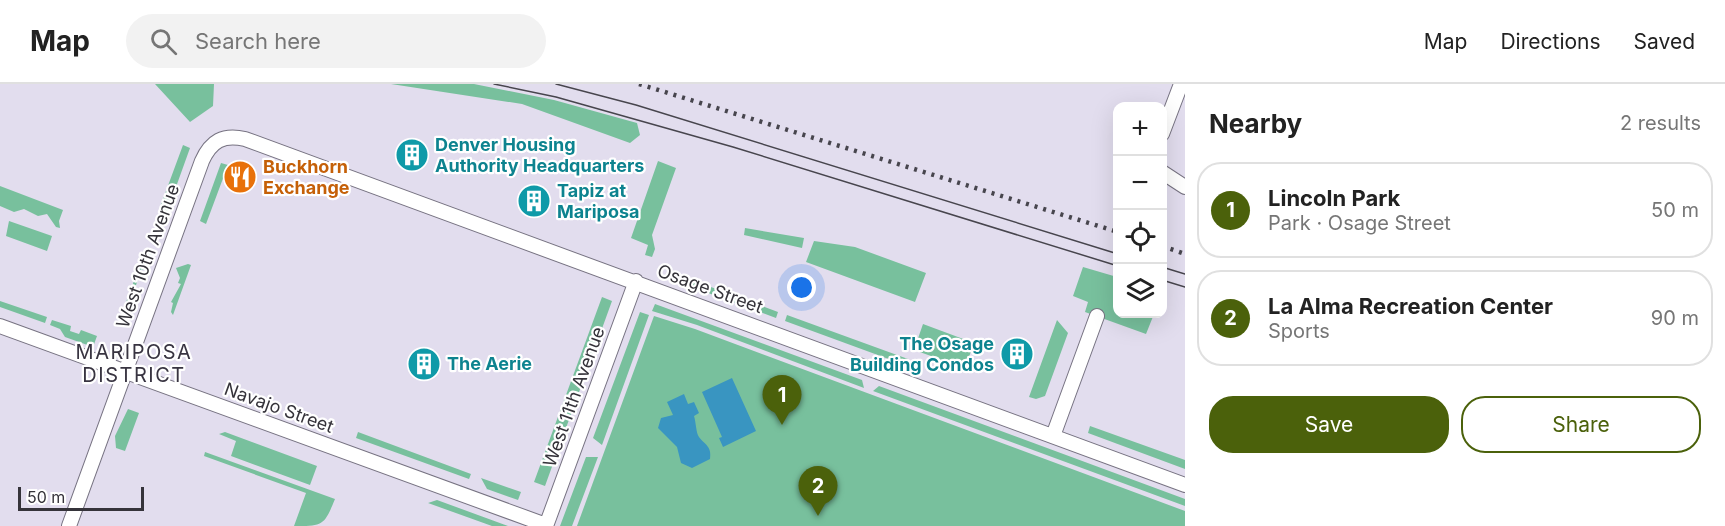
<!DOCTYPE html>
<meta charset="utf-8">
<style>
body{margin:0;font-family:Inter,sans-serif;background:#f2f2f2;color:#222}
.controls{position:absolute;right:18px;top:18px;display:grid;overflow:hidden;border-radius:12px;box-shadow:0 6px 24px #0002}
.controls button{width:54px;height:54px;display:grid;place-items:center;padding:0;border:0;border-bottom:2px solid #e0e0e0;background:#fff;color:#222;font:30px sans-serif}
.scale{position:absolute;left:18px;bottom:15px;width:126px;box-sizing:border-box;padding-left:6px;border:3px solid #35333a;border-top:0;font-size:16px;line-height:21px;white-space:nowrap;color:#35333a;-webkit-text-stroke:4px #fff;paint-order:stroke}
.you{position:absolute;left:802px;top:204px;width:21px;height:21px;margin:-15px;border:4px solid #fff;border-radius:50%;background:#1a73e8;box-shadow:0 0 0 9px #1a73e833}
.badge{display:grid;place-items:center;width:39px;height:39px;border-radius:50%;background:#4b610b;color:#fff;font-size:20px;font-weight:700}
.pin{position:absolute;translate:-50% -50px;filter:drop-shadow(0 2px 3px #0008)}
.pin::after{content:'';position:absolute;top:32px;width:21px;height:18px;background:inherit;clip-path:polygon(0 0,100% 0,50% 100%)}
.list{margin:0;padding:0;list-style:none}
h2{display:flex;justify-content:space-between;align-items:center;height:78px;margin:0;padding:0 24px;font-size:26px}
h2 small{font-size:20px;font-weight:400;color:#767676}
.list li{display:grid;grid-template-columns:39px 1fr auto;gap:18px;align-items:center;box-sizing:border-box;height:96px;margin:0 12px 12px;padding:0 12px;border:2px solid #e0e0e0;border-radius:24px}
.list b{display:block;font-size:22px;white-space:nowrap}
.list p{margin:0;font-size:20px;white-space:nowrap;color:#767676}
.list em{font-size:20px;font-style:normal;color:#767676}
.actions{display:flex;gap:12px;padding:18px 24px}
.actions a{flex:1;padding:14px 0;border:2px solid #4b610b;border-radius:24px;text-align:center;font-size:21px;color:#4b610b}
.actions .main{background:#4b610b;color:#fff}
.icon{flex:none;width:33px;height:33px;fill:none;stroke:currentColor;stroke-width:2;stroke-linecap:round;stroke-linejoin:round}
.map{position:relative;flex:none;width:1185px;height:442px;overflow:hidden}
header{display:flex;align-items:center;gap:36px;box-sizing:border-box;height:84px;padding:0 30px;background:#fff;border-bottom:2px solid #e0e0e0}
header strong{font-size:28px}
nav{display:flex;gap:33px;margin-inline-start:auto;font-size:21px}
.search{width:420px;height:54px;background:#f2f2f2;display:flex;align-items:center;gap:15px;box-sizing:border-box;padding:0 21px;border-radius:33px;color:#767676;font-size:22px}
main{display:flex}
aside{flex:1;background:#fff}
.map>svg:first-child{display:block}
.green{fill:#78c09d}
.water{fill:#3995c1}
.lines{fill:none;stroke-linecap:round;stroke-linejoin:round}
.minor-casing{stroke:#777382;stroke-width:16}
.minor{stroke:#fff;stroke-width:14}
.tram{stroke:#47454d;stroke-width:1.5}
.rail{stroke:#47454d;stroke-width:4.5;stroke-dasharray:3 6;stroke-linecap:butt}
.labels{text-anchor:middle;stroke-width:4.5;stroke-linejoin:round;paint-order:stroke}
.culture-label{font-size:18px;font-weight:bold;fill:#0d838f;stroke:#fff;text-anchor:start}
.food-label{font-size:18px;font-weight:bold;fill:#c56008;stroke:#fff;text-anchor:start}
.street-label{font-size:18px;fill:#35333a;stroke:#fff}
.neighbourhood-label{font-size:20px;letter-spacing:1.5px;fill:#383441;stroke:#fff}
</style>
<header>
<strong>Map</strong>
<div class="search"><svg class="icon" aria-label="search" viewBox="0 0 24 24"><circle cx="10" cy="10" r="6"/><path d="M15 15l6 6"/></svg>Search here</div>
<nav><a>Map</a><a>Directions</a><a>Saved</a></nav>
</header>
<main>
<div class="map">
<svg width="1185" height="442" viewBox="0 0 1185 442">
<rect width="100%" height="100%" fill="#e2ddee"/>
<path class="green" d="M155 0H214L213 22 190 38Z
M391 0H474L554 16 637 39 640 51 630 59 522 20Z
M183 61 190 64 167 128 159 126Z
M658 77 676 84 652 151 655 165 652 173 645 171 648 161 631 154Z
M221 79 228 81 206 140 200 137Z
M0 102 63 126 59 137 60 144 56 143 47 130 38 132 24 125 14 128 0 122Z
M9 137 52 152 47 167 6 152Z
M745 144 804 154 802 164 744 151Z
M814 157 855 163 926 189 915 218 806 178Z
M146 165 150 167 155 176 144 186 141 185 132 214 135 219 131 226 125 221Z
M188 180 191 181 173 231 171 228 173 219 171 218 181 200 178 199 180 194 176 184Z
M1083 183 1117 193 1118 230H1154L1146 250 1085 228 1088 218 1073 212Z
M668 187 778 228 776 234 670 195Z
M602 213 612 217 545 402 534 398Z
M0 217 47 233 45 239 0 223Z
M655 220 862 296 864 304 697 241 652 227Z
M640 228 649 231 602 361 593 354Z
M787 231 908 275 905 281 785 237Z
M654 232 695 245 1185 427V442H577Z
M52 236 71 242 70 247 79 250 81 246 97 252 93 263 65 253 60 245 50 241Z
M1057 236 1068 249 1045 312 1036 315 1029 313Z
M923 240 974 259 965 284 914 266Z
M879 302 1185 415V422L873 307Z
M128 325 139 329 125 367 116 364 115 352Z
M1090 342 1185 376V385L1088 349Z
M225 348 317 382 310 401 231 372 236 357 219 350Z
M358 348 471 390 469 395 356 354Z
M205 368 335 415C324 442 323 442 294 442L306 409 204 372Z
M586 373H598L572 442H560Z
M481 394 521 408 518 416 487 405Z
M437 416 508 442H492L428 419Z"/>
<path class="water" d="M732 294 756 347 723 363 719 354 722 353 702 308Z
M684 310 688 320 694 318 699 329 694 332C696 338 696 349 699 353 705 361 712 362 710 375L692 384 681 379 677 363 658 344 661 334 673 331 667 318Z"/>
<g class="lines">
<g class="minor-casing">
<path id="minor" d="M1162 50 1181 0
M1162 88 1185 103
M0 242 546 441
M1053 352 1097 232
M69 442 202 77C211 57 223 50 245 55L1185 401
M546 442 636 197"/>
</g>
<use href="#minor" class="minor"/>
<path class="tram" d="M494 0 556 13 733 63 1118 182
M556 0 636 21 1118 170
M1162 183 1185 190
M1162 196 1185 203"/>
<path class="rail" d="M639 0 1118 148
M1162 162 1185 170"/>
</g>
<defs>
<g id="building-disc" transform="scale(1.725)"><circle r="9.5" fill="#0f9aa8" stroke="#fff"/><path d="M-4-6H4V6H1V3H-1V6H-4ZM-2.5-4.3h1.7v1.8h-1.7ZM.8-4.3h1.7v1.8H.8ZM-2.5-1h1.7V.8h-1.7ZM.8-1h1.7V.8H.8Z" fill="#fff"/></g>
<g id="restaurant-disc" transform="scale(1.725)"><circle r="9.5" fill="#e8710a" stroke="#fff"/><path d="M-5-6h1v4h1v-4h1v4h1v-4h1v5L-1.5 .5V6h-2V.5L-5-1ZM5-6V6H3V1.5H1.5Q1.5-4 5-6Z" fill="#fff"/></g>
</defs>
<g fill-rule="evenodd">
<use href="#building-disc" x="412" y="71"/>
<use href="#restaurant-disc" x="240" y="93"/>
<use href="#building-disc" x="534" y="117"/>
<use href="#building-disc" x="1017" y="270"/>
<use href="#building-disc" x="424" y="280"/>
</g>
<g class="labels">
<g class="culture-label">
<text x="435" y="67">Denver Housing<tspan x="435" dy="21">Authority Headquarters</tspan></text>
<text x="557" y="113">Tapiz at<tspan x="557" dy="21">Mariposa</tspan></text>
<text x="994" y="266" text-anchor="end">The Osage<tspan x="994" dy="21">Building Condos</tspan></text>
<text x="447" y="286">The Aerie</text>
</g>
<g class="food-label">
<text x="263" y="89">Buckhorn<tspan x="263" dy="21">Exchange</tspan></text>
</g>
<g class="street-label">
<text transform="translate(148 172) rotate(-70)" y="6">West 10th Avenue</text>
<text transform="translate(710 205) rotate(20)" y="6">Osage Street</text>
<text transform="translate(574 313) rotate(-70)" y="6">West 11th Avenue</text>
<text transform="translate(279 324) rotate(20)" y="6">Navajo Street</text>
</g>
<g class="neighbourhood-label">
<text x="134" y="275">MARIPOSA<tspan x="134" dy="23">DISTRICT</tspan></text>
</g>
</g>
</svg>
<div class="controls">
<button>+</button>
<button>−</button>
<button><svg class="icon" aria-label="locate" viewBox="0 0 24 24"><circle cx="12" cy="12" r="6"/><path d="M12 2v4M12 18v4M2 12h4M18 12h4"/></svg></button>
<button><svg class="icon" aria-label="layers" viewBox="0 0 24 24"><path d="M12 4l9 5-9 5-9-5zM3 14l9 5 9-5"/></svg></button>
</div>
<div class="scale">50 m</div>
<div class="you"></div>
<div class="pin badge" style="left:782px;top:341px">1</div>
<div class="pin badge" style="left:818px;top:432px">2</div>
</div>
<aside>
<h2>Nearby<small>2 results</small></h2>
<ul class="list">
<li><span class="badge">1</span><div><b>Lincoln Park</b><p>Park · Osage Street</p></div><em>50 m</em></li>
<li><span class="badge">2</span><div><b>La Alma Recreation Center</b><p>Sports</p></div><em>90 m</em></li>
</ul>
<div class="actions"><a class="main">Save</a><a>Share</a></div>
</aside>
</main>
